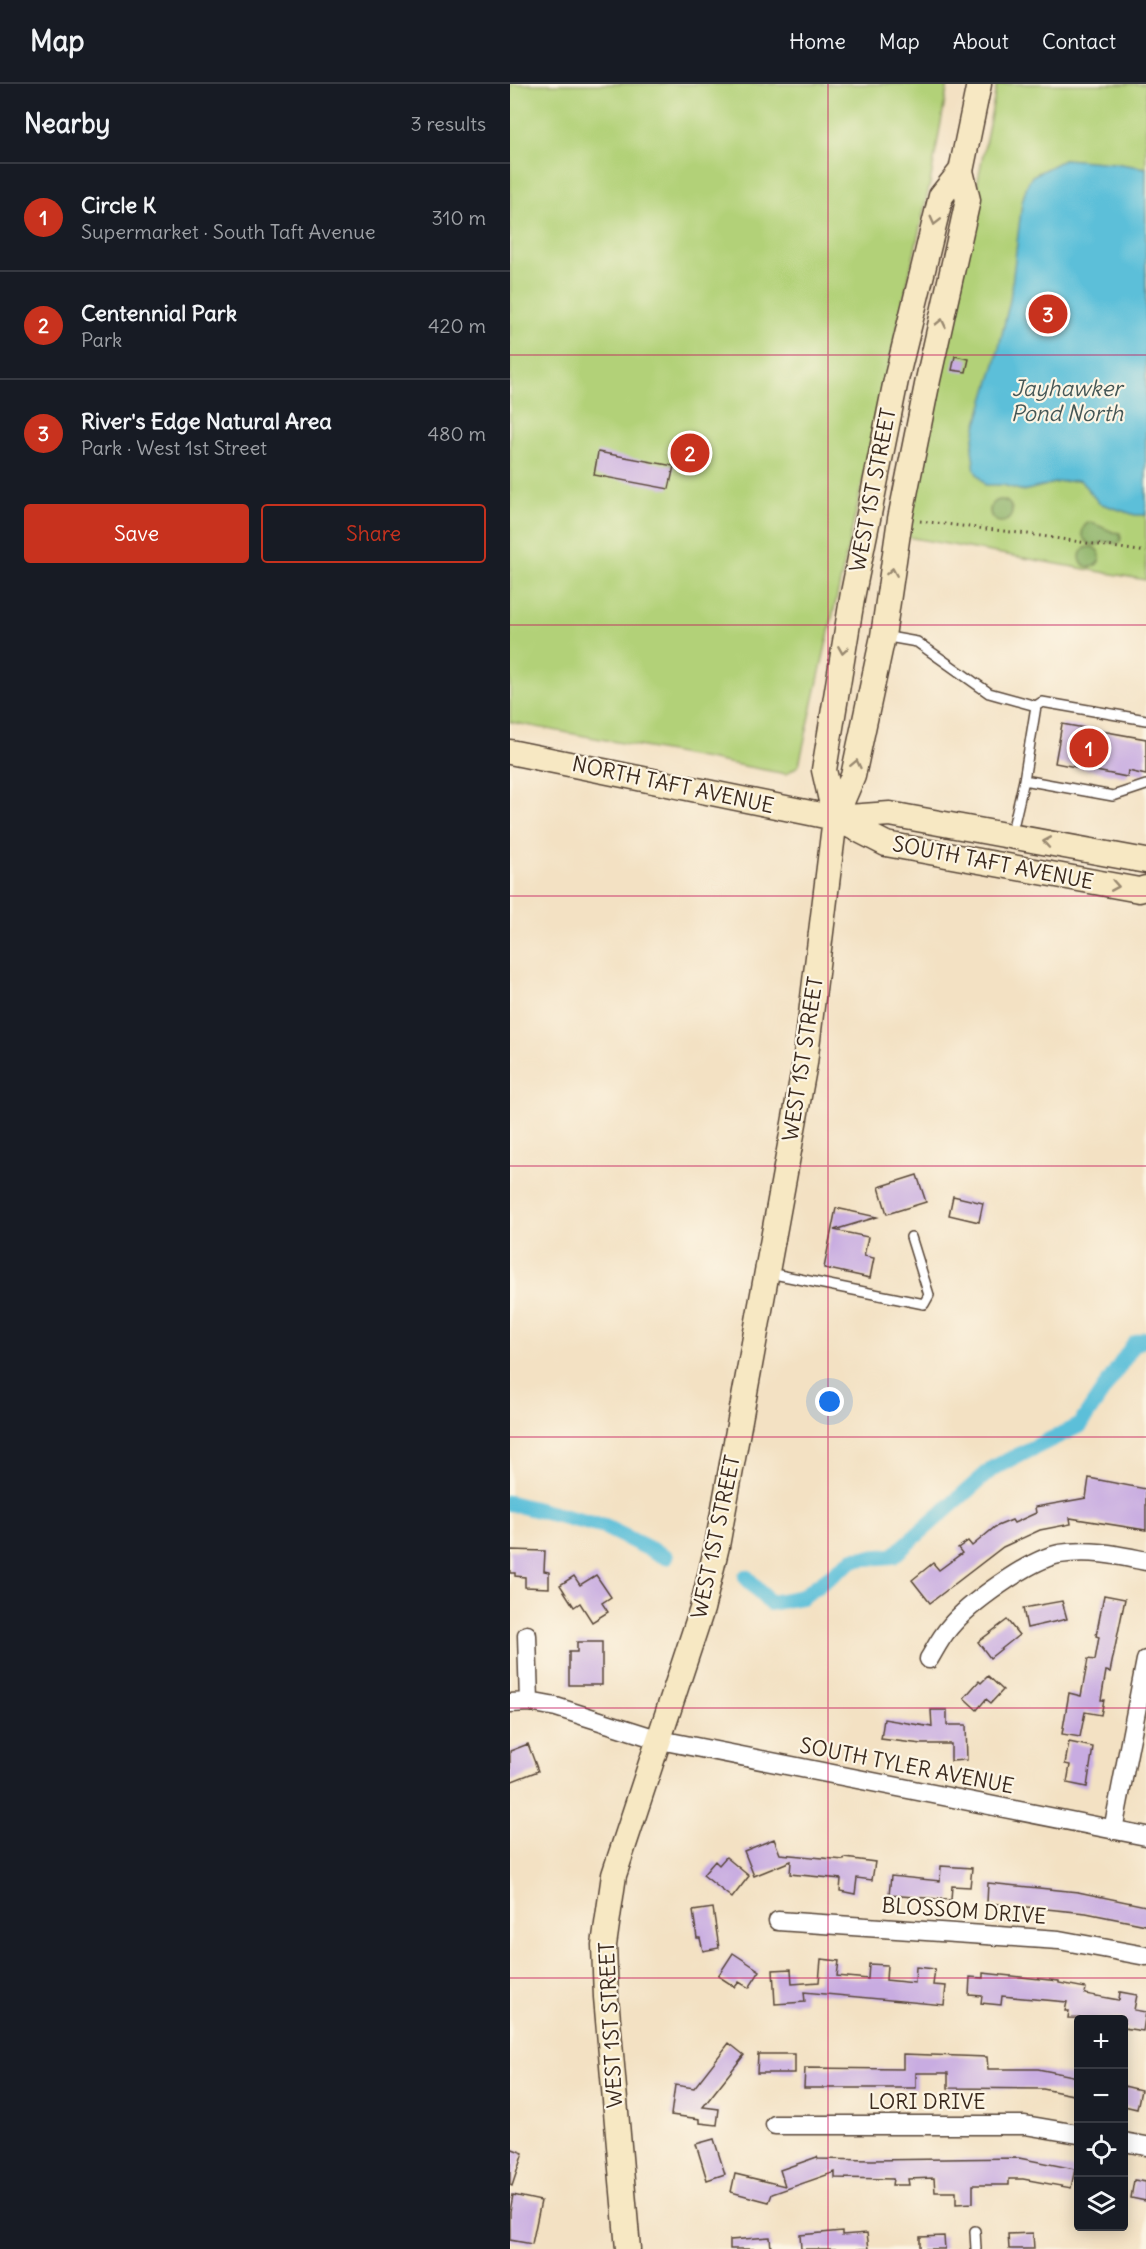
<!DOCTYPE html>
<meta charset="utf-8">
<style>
body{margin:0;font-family:Delius,sans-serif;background:#20242c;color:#f1f3f6}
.controls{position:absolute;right:18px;bottom:18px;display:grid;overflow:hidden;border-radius:6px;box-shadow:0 3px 15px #0003}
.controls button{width:54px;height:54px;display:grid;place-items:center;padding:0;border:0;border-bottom:2px solid #363941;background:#171b24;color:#f1f3f6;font:30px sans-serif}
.you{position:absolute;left:320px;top:1318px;width:21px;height:21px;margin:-15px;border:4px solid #fff;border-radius:50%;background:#1a73e8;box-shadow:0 0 0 9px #1a73e833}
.badge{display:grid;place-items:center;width:39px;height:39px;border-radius:50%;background:#c8321e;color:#fff;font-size:20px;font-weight:700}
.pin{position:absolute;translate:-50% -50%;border:3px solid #fff;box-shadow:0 2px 6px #0006}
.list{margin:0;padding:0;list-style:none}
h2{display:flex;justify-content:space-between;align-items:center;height:78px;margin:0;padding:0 24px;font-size:26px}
h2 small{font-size:20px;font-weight:400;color:#9ea1a6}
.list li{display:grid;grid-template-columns:39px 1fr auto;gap:18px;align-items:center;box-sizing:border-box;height:108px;padding:0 24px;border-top:2px solid #363941}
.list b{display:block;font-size:22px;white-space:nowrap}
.list p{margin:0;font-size:20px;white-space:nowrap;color:#9ea1a6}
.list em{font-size:20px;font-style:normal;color:#9ea1a6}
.actions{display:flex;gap:12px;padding:18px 24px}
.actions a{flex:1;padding:14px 0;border:2px solid #c8321e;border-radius:6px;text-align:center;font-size:21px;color:#c8321e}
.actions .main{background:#c8321e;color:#fff}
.icon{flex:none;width:33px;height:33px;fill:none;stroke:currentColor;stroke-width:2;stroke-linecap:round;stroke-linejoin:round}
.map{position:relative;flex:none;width:636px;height:2165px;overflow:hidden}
header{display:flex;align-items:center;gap:36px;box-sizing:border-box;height:84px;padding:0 30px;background:#171b24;border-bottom:2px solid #363941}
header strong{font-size:28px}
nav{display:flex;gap:33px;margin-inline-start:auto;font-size:21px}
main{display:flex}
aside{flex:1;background:#171b24}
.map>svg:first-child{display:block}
.green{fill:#b2d178;stroke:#767e4b;stroke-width:1.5}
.forest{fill:#8db368;stroke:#646e43;stroke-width:1.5}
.water{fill:#5bbfd9;stroke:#4b747c;stroke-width:1.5}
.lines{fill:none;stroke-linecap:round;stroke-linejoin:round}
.canal{stroke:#5bbfd9;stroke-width:16}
.building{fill:#c8ace1}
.service-casing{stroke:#574537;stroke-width:12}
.minor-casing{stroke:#574537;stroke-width:21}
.secondary-casing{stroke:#574537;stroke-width:27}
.path{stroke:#574537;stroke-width:3;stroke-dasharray:1.5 4.5;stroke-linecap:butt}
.service{stroke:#fff;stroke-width:9}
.minor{stroke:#fff;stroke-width:18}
.secondary{stroke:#f7e8c3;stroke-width:24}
.oneway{stroke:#998970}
.grid{fill:none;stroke:#c2185b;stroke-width:1.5;stroke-opacity:0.55}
.labels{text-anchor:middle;stroke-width:4.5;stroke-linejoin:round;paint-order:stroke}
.street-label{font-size:21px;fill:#3b2a1e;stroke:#fcf5e5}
.water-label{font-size:22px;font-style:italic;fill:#455756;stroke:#fcf5e5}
</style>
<header>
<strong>Map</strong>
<nav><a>Home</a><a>Map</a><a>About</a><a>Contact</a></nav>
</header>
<main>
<aside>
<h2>Nearby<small>3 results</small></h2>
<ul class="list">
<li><span class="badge">1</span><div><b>Circle K</b><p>Supermarket · South Taft Avenue</p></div><em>310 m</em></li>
<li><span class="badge">2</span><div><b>Centennial Park</b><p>Park</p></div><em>420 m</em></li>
<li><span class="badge">3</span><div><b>River's Edge Natural Area</b><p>Park · West 1st Street</p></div><em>480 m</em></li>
</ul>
<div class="actions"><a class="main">Save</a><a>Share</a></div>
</aside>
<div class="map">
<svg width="636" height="2165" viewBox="0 0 636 2165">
<rect width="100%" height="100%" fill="#fcf5e5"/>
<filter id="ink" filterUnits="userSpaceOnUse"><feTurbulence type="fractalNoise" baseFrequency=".0167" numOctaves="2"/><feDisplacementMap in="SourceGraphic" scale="12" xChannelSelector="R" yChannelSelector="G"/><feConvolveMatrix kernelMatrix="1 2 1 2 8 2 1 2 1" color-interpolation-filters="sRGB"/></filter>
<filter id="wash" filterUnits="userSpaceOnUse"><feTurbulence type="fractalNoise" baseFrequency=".008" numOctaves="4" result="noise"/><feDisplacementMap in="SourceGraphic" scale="24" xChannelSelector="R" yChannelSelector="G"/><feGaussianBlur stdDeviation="1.35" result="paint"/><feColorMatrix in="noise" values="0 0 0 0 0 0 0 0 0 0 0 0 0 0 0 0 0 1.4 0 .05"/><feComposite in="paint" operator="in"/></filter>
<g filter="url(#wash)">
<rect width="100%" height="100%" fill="#f3e1c3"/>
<path class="green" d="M0 0H438L420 99 289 681 276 690 0 638Z
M487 0H636V496L397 453Z"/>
<path class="forest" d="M480 427a11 11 0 1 1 22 0a11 11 0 1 1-22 0Z
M580 438 603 448 610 449 611 455 609 460C604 460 599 457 594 458 590 458 590 461 585 461 572 461 567 443 580 438Z
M570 473a10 10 0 1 1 20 0a10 10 0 1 1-20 0Z"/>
<path class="water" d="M555 75 604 79 636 84V431H625L589 419 570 396 549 398 513 407 493 401H475L465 387 462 365 466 343 485 280 500 216 512 118 517 101 522 92Z"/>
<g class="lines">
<path class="canal" d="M0 1419 95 1443 156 1473
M236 1493 260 1519 292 1513 344 1475 383 1472 483 1384 570 1341 624 1260 636 1255"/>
</g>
<g id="blocks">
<path class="building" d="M445 272 459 275 456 288 442 286Z
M88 368 164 382 159 405 84 391Z
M552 640 636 655V691L618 687 617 693 545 679Z
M407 1091 416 1118 377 1130 369 1103Z
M443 1112 473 1119 469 1138 439 1131Z
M326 1124 367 1133 324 1146 358 1153 354 1172 364 1174 360 1194 314 1184Z
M579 1394 636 1405V1446L560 1434 561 1440 530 1446 493 1463 420 1519 402 1496 423 1479 429 1486 452 1469 448 1464 458 1457 462 1462 485 1443 502 1436 504 1439 526 1429 525 1423 576 1414Z
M0 1466 35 1467 34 1487 39 1488V1504L15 1503V1493L5 1492V1489H0Z
M86 1491 101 1513 92 1519 98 1528 82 1538 70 1519 64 1523 50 1501 64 1492 70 1501Z
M594 1511 615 1515 600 1588 596 1587 591 1616H594L591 1631 575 1628 570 1653 552 1650 559 1609 571 1612 578 1575 585 1576 589 1553 586 1552Z
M552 1517 557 1535 517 1544 513 1524Z
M497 1536 509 1551 480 1574 468 1558Z
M67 1558H92V1601H59V1568H67Z
M478 1592 493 1606 481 1619 476 1615 467 1626 454 1614 469 1597 471 1599Z
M421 1626H437V1641H456L457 1676 441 1677V1660H412L371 1655 374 1635 422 1643Z
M559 1658 583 1663 577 1703 557 1699 560 1681 555 1680Z
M18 1660 28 1687 0 1698V1667Z
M264 1755 270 1770 334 1776 335 1774 365 1778 362 1796 347 1794 345 1810 330 1807 331 1795 280 1790 281 1777 244 1792 234 1767Z
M216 1773 239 1792 222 1814 193 1791 205 1777 209 1781Z
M431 1782 462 1784 460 1803 442 1802 441 1816 379 1811 381 1792 430 1797Z
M478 1799 568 1808 636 1822V1841L576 1829 477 1819Z
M203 1824 209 1864 193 1867 190 1854H187L183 1827Z
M223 1869 250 1887 239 1904 229 1898 225 1903 208 1892Z
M311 1875 329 1877 327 1892 358 1895 359 1880 377 1881 376 1896 405 1899 406 1883 425 1885 423 1901 436 1902 434 1921 294 1908 295 1918 265 1920 263 1886 281 1885 282 1900 309 1898Z
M473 1889 549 1897V1899L576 1904 575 1910 609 1916 610 1908 627 1911 624 1926 636 1928 633 1947 614 1944V1935L558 1934 559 1927H555L557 1918 492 1912 491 1921 471 1919 472 1912 459 1911 460 1893 473 1894Z
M219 1959 234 1971 193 2023 209 2025 207 2041 190 2039V2035L161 2031 165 2001 184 2004Z
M248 1970H285V1989H247Z
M393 1970 477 1973 478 1985H528L568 1993V2012L533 2005 438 2004V1989H406V2004H294L295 1984 393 1985Z
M614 2002 631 2006 627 2025 614 2022Z
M204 2055 215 2090 197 2096 186 2060Z
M0 2064 13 2069 2 2102 0 2101Z
M307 2073 308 2075 362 2076 509 2074 565 2085 561 2104 513 2095H499V2101H463V2119L446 2120V2108H425L424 2094 398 2095 399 2101H382L383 2095 325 2094V2088L262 2110 259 2118 221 2108 225 2090 275 2102 270 2086Z
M624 2096 636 2098V2117L621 2114Z
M3 2111 31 2117 22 2160 0 2156V2127Z
M332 2147V2151L357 2149 359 2165H291L290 2151Z
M523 2149 524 2165H499L498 2150Z
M434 2152 435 2165H410V2153Z
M260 2153 261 2165H220V2156Z"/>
</g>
</g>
<g filter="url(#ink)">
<use href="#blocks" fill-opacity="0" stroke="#574537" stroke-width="1.5"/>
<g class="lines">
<g class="service-casing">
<path id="service" d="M373 552 407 558 479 609 526 622
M514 696 526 622 532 618 636 636
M501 752 514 696 603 712 636 701
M259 1189 414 1220 419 1211 401 1153
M465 2147 466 2165"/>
</g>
<g class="minor-casing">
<path id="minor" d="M17 1551 19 1618
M419 1575C425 1565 431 1553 439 1544 458 1520 519 1476 549 1470 579 1465 607 1471 636 1477
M0 1619 19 1618 46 1623 150 1656 636 1752
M603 1746 636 1576
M268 1837 549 1856 636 1872
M265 2041H515L568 2050
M614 2058 636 2062"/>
</g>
<g class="secondary-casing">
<path id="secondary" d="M0 668 325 734 376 760 629 806 636 804
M325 734 314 686 343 509 386 296 431 112 451 87
M325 734 380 730 636 777
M118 2165 96 1913 94 1861 104 1791 192 1525 207 1462 295 979 325 734 343 692 373 552 390 435 418 296 458 116 451 87 469 0"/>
</g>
<path class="path" d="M410 437 518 450 636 468"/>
<use href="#service" class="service"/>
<use href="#minor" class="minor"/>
<use href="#secondary" class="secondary"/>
</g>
<defs><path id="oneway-chevron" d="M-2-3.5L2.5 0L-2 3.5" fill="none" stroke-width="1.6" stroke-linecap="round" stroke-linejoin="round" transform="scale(1.5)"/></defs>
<g class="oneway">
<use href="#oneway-chevron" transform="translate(425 137) rotate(104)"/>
<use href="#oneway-chevron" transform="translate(431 239) rotate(-77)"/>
<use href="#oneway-chevron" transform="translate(382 488) rotate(-81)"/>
<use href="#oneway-chevron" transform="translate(333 566) rotate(99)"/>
<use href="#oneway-chevron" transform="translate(346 680) rotate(-78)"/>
<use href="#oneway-chevron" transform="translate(537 758) rotate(-170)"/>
<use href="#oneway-chevron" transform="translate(605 802) rotate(10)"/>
</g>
</g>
<path class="grid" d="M318 0V2165M0 271H636M0 541H636M0 812H636M0 1082H636M0 1353H636M0 1624H636M0 1894H636"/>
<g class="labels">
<g class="street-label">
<text transform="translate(363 406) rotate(-79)" y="7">WEST 1ST STREET</text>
<text transform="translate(163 701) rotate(12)" y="7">NORTH TAFT AVENUE</text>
<text transform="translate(483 779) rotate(11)" y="7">SOUTH TAFT AVENUE</text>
<text transform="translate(293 975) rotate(-81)" y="7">WEST 1ST STREET</text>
<text transform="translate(206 1453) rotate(-78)" y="7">WEST 1ST STREET</text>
<text transform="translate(397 1682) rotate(11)" y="7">SOUTH TYLER AVENUE</text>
<text transform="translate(454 1827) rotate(4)" y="7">BLOSSOM DRIVE</text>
<text transform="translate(101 1941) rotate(-93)" y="7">WEST 1ST STREET</text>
<text x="417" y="2025">LORI DRIVE</text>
</g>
<g class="water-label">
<text x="557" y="312">Jayhawker<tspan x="557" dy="25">Pond North</tspan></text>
</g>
</g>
</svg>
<div class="controls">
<button>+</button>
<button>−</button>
<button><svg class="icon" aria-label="locate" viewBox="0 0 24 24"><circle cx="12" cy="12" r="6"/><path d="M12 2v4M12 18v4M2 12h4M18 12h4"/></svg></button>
<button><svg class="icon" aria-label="layers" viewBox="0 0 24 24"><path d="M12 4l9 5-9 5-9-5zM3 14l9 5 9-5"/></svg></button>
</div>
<div class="you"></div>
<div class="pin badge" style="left:579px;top:664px">1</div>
<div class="pin badge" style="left:180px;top:369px">2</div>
<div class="pin badge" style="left:538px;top:230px">3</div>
</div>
</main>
